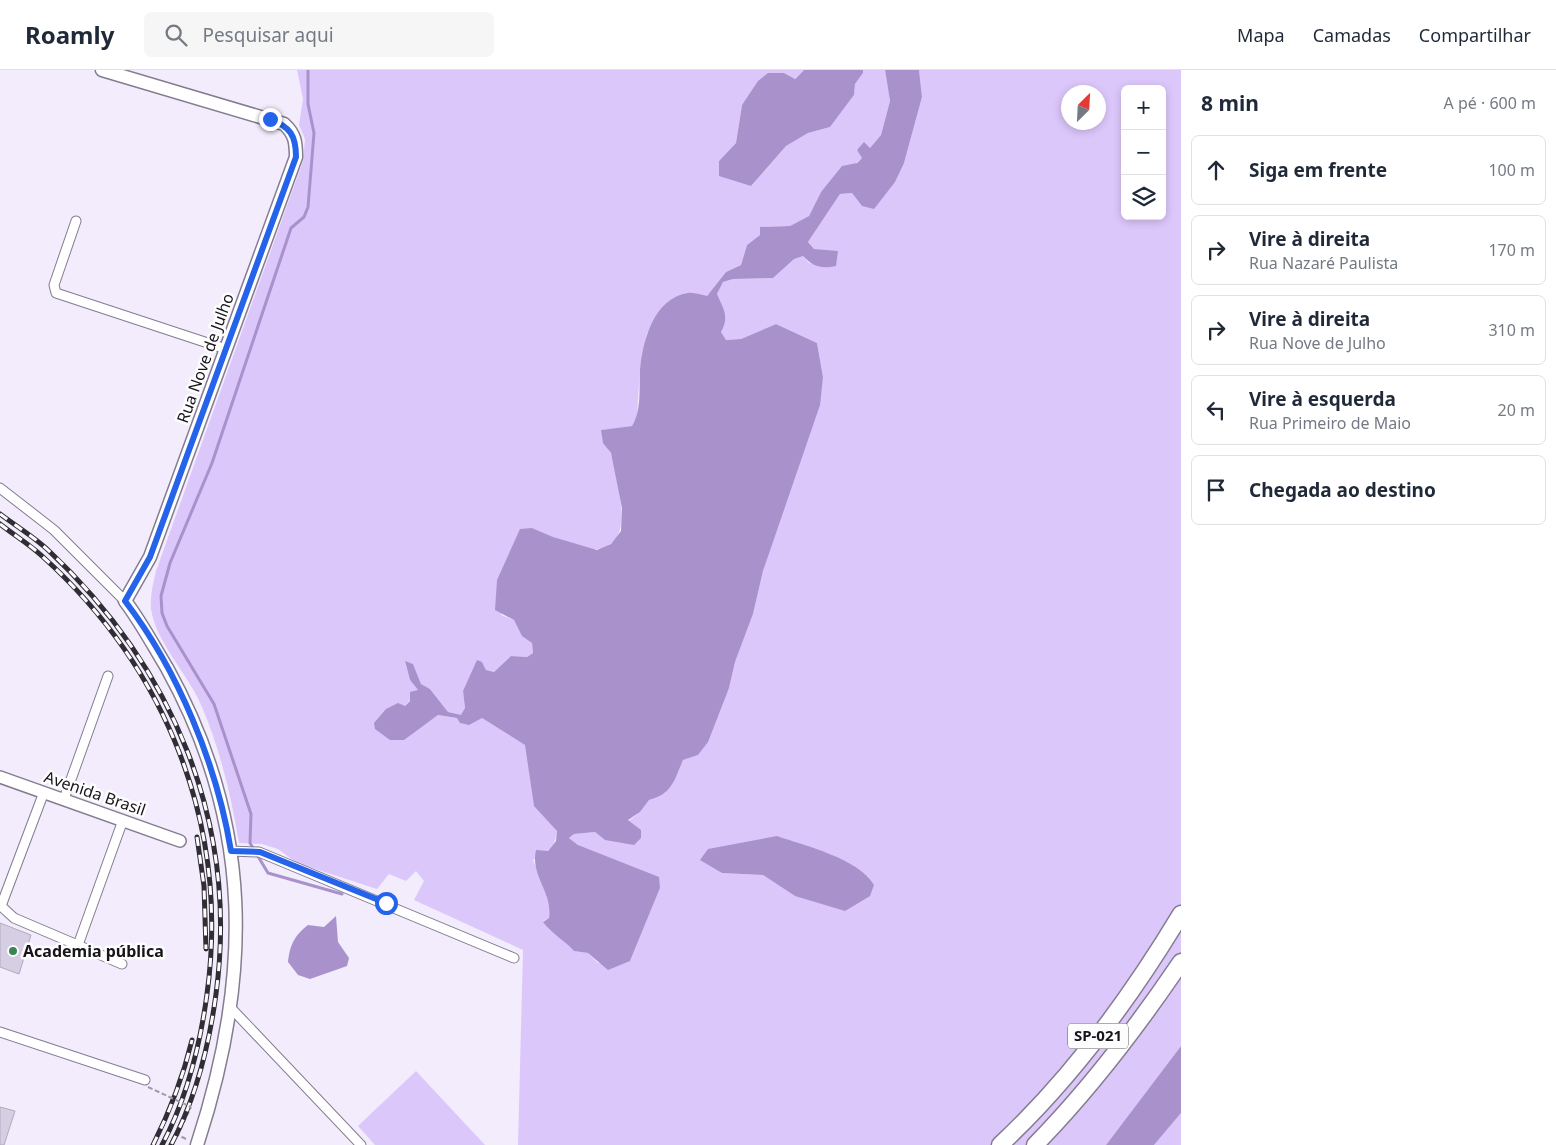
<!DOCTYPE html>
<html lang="pt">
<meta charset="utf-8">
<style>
body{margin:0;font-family:"Noto Sans",sans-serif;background:#f6f6f7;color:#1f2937}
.controls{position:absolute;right:15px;top:15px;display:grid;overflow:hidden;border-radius:8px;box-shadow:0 2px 8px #0003}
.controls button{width:45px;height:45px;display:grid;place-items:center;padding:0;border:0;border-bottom:1px solid #e0e1e3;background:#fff;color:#1f2937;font:25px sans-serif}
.compass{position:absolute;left:1061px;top:15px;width:45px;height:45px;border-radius:50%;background:#fff;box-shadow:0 2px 8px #0003;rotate:24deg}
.stop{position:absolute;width:15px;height:15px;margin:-11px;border:4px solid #2563eb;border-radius:50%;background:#fff}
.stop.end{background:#2563eb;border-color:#fff;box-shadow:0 1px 5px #0008}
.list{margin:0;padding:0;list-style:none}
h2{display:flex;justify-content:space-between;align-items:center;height:65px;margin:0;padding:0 20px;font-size:21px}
h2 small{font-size:16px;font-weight:400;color:#747a83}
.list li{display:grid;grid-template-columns:32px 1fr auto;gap:15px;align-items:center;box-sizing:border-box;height:70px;margin:0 10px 10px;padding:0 10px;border:1px solid #e0e1e3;border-radius:8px}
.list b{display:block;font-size:19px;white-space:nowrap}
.list p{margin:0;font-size:16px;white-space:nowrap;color:#747a83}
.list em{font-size:16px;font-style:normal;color:#747a83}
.icon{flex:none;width:28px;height:28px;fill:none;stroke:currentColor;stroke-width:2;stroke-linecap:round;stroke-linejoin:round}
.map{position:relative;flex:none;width:1181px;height:1075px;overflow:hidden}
header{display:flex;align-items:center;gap:30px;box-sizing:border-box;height:70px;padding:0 25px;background:#fff;border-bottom:1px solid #e0e1e3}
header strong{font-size:24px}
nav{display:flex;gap:28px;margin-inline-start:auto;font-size:18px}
.search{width:350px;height:45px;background:#f6f6f7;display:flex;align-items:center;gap:12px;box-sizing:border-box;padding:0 18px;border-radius:8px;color:#747a83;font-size:19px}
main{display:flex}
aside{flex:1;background:#fff}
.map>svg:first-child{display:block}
.green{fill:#dcc7fb;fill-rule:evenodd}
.water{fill:#a992cb}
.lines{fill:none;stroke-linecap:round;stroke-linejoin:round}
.stream{stroke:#a992cb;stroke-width:3}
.building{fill:#d6cee2;stroke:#b1aabd}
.minor-casing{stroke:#847c8f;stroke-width:11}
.tertiary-casing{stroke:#847c8f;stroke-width:14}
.secondary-casing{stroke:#847c8f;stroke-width:15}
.motorway-casing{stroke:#847c8f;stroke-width:19}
.path{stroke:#a09ba8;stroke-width:2;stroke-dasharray:5 2.5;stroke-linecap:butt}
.minor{stroke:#fff;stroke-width:9}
.tertiary{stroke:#fff;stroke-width:11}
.secondary{stroke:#fff;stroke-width:12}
.motorway{stroke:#fff;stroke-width:16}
.rail-casing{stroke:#302d35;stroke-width:5}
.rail{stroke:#fdfdfd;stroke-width:3;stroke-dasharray:9;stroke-linecap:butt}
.path-bridge{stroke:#a09ba8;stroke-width:2;stroke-dasharray:5 2.5;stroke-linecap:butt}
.route{stroke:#2563eb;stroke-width:6}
.poi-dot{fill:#398655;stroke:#fdfdfd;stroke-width:2}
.labels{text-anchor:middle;stroke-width:5;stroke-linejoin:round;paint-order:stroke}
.shield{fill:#fdfdfd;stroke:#5c5a5f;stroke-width:1}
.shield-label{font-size:15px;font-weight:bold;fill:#17141b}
.street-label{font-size:16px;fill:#17141b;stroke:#fdfdfd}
.poi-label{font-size:16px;font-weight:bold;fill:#17141b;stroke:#fdfdfd;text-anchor:start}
</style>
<header>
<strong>Roamly</strong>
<div class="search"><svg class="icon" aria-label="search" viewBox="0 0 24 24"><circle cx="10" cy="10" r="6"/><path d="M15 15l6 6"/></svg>Pesquisar aqui</div>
<nav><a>Mapa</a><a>Camadas</a><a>Compartilhar</a></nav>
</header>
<main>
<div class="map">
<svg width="1181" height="1075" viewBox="0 0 1181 1075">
<rect width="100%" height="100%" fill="#f2ecfd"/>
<path class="green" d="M297 0H804L794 9 784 3 742 35 736 73 719 91 751 116 786 76 808 63 830 57 854 25 855 14 863 3V0H885L890 31 881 65 870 78 857 79 862 88 821 122 809 146 790 156 760 157V165L747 175 741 195 726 202 707 226 647 263 640 297 637 347 632 356 602 360C603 376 606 372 611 384 615 391 615 402 617 410 621 433 631 473 598 479 587 482 544 464 532 458L501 545 514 550 522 565 532 573 533 583 527 587 511 586 494 602 486 600 482 592 463 621 465 638 462 646 448 642 430 619 421 614 413 594 405 592 410 610 418 620 405 636 403 670 438 645 457 648H482L526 675 534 735 557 760C556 777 547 782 533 790L551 835 549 848 543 851C552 864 564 870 574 881L588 883 598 893 630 891 660 818 578 775 569 768 574 764 595 762 605 770 640 742 649 730C672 724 674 710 683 690L698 685 729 618 735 592 753 544 763 501 823 307 817 273 776 254 741 269 726 270 721 262C730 248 723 238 717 224L723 212 733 209 773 208 794 188 803 186 810 194 814 179 808 172 840 124 852 123 862 136 904 93 922 27 919 0H1181V976L1106 1075H518L523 880 414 830 424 811 416 801 406 811 389 804 377 819 297 793 278 779 262 774 239 773C231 726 221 682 202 637 189 605 156 573 151 539 150 526 153 513 156 501L303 91 305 69 299 55 303 29ZM1125 19H1162V146H1125ZM1068 22H1098V52H1068ZM722 803 869 806 795 826 763 805Z
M416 1001 485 1075H375L358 1056Z
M1181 1043V1075H1154Z"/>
<path class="water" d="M804 0H863V3L855 14 854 25 830 57 808 63 786 76 751 116 719 106V91L736 73 742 35 758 11 768 3H784L795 9Z
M885 0H919L922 27 904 93 895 112 874 139 862 136 852 123 840 124 808 172 814 179 838 181 836 196C821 199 814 197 803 186L794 189 773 208 733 209 723 212 717 224C723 238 730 247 721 262L726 270 741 269 776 254 817 273 823 307 820 335 763 501 753 544 735 592 729 618 708 672 698 685 683 690C674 711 672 724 649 730L640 742 628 750 641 760V768L634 775 605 770 595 762 574 764 569 768 578 775 659 807 660 818 630 891 608 900 588 883 574 881C564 870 552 864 543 852L549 848C553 822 530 806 536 780L548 781 556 771 557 761 534 736 525 675 482 648 469 655 460 653 457 648 438 645 404 670H390L375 659 374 653 386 639 398 633 405 636 410 631V622L418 620 410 610 405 591 413 594 421 614 430 619 448 642 461 645 465 638 463 621 477 590 482 592 486 600 494 602 511 586 527 587 533 583 532 573 522 566 514 550 495 540 497 510 520 459 532 458 553 467 597 480 611 474 621 461 622 438 611 383 603 373 601 360 632 356C642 340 639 317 640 299 643 270 654 228 688 223 694 222 701 225 707 226L726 202 741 195 747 175 760 165V157L790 156 809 146 821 122 842 96 857 93 862 88 857 80 864 72 870 78 881 65 890 31Z
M777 766C805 776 858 788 874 815L870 826 845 841 795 826 763 805 722 803 700 790 708 779Z
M336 846 338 872 349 888 347 896 310 909 298 905 288 892C290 875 294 866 308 855L324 857Z
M1181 976V1043L1154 1075H1106Z"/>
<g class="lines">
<path class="stream" d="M308 0V34L314 63 308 137 304 147 291 158 212 393 170 493 161 526 162 543 167 556 214 634 251 744 250 773 268 803 342 824"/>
</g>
<path class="building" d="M0 853 31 865 19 904 0 897Z
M0 1037 15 1041 4 1075H0Z"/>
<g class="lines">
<g class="minor-casing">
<path id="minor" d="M76 151 54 215 56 223 226 279
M0 418 54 460 125 531
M64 729 108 606
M231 781 259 782 514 888
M0 835 14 848 122 894
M1 836 44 722
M78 875 123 750
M230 937 361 1075
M0 962 145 1010"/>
</g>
<g class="tertiary-casing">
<path id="tertiary" d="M0 707 180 771"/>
</g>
<g class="secondary-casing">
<path id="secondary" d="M102 0 284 54C295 64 296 72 296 87L150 487 125 531C141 552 153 575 167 598 254 755 252 908 197 1075"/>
</g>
<g class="motorway-casing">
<path id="motorway" d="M1000 1075C1071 1009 1131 927 1181 844
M1035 1075C1090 1019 1137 957 1181 892"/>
</g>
<path class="path" d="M186 1069 178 1065 191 1037"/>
<use href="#minor" class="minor"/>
<use href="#tertiary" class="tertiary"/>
<use href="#secondary" class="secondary"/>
<use href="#motorway" class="motorway"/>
<g class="rail-casing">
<path id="rail" d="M0 444C16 456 34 467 48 480 173 597 239 753 216 924 209 976 196 1028 171 1075
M0 454C14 465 29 474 42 486 167 599 230 756 207 924 200 976 187 1028 162 1075
M197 767 204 816 206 879
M153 1075C170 1041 183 1007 192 970"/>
</g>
<use href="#rail" class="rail"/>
<path class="path-bridge" d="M148 1017 191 1037"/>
</g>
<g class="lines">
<path class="route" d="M270 49C290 57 296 65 296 87L150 487 125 531C178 600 217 695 231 781L260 782 386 833"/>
</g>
<circle class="poi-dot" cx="13" cy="881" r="5"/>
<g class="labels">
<rect class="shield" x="1068" y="953.5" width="60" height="25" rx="4"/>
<g class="shield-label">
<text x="1098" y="971">SP-021</text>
</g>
<g class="street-label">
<text transform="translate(205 288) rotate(-70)" y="6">Rua Nove de Julho</text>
<text transform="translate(95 723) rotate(19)" y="6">Avenida Brasil</text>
</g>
<g class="poi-label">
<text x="23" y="887">Academia pública</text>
</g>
</g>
</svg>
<div class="controls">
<button>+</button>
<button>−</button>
<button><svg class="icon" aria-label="layers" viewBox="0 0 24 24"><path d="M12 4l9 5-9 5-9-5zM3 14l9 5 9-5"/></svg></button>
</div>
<svg class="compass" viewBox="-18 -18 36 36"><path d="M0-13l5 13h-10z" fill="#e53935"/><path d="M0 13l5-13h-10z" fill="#747a83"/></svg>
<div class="stop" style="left:386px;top:833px"></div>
<div class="stop end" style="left:270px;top:49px"></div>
</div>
<aside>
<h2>8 min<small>A pé · 600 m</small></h2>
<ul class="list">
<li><svg class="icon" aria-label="ahead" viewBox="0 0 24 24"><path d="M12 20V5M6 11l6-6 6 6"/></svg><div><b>Siga em frente</b></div><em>100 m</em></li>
<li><svg class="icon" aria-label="right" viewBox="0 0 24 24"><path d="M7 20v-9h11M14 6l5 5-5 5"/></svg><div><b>Vire à direita</b><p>Rua Nazaré Paulista</p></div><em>170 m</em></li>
<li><svg class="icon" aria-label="right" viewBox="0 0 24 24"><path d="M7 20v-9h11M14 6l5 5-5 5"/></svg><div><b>Vire à direita</b><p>Rua Nove de Julho</p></div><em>310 m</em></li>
<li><svg class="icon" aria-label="left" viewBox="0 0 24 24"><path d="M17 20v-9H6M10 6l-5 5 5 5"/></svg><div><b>Vire à esquerda</b><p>Rua Primeiro de Maio</p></div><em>20 m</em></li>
<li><svg class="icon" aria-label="arrive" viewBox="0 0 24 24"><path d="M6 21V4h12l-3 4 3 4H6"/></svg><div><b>Chegada ao destino</b></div></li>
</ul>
</aside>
</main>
